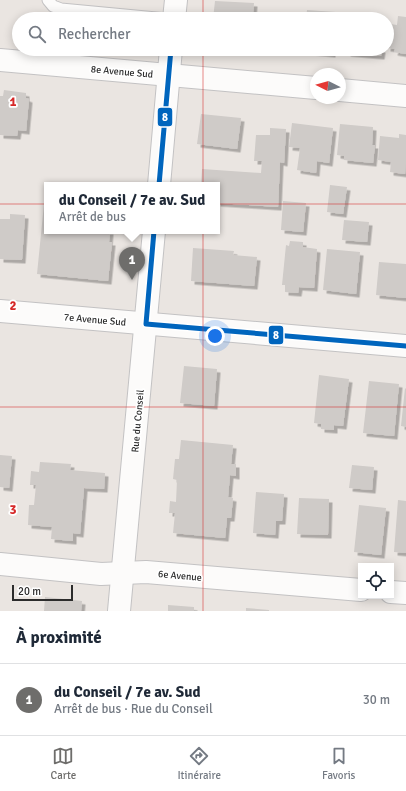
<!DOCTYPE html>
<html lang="fr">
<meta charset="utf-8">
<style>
body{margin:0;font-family:Signika,sans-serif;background:#f6f6f7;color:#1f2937}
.controls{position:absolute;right:12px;bottom:12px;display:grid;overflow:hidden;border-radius:0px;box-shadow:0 2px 10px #0003}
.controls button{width:36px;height:36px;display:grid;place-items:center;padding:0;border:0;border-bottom:1px solid #e0e1e3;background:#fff;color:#1f2937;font:20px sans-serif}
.compass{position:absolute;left:310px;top:68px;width:36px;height:36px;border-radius:50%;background:#fff;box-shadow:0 2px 10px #0003;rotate:276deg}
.scale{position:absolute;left:12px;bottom:10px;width:61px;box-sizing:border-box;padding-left:4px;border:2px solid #2c2c2c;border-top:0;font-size:11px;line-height:14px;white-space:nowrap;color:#2c2c2c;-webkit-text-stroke:3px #fff;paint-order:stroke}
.you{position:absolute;left:215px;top:336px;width:14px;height:14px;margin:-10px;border:3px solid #fff;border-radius:50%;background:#1a73e8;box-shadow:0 0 0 6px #1a73e833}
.badge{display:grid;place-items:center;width:26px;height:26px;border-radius:50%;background:#6e6d6b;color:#fff;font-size:13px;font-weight:700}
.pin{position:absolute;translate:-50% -33px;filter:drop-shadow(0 1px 2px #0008)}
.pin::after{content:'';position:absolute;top:21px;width:14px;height:12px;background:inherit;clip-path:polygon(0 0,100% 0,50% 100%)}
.popup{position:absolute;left:44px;top:182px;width:176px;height:52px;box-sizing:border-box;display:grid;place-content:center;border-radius:0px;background:#fff;filter:drop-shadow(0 1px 3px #0005);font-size:13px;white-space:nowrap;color:#747a83}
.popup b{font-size:15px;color:#1f2937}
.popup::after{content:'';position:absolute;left:50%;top:100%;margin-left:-8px;border:8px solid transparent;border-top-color:#fff}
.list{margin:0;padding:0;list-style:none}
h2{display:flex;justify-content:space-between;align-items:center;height:52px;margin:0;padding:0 16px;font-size:17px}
h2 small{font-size:13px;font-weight:400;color:#747a83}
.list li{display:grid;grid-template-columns:26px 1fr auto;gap:12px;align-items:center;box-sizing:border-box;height:72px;padding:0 16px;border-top:1px solid #e0e1e3}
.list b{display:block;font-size:15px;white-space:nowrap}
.list p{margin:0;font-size:13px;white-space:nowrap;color:#747a83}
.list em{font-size:13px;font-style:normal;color:#747a83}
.icon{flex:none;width:22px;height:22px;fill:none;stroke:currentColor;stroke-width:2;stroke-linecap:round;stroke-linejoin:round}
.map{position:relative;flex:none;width:406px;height:611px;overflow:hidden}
.search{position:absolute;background:#fff;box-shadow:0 2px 10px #0003;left:12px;right:12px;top:12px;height:44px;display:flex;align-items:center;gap:10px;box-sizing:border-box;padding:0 14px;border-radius:22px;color:#747a83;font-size:15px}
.sheet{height:124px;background:#fff}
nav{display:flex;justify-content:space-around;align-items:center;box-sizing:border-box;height:56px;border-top:1px solid #e0e1e3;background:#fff;font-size:11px;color:#747a83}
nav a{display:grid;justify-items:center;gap:2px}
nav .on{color:#6e6d6b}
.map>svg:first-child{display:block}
.building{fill:#cfcbc8;filter:url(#shadow)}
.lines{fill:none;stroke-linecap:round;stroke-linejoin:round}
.service-casing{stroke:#c3c2c3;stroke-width:13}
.minor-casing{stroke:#c3c2c3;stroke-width:24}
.tertiary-casing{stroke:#c3c2c3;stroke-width:24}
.service{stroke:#fcfbfa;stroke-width:11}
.minor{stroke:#fcfbfa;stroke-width:22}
.tertiary{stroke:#fcfbfa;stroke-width:22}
.bus-1-casing{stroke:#fff;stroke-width:8}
.bus-1{stroke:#0065bd;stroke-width:5}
.grid{fill:none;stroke:#d62828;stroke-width:1;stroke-opacity:0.55}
.labels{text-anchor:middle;stroke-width:3.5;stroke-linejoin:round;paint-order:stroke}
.street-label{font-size:10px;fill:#2c2c2c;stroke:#fff}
.grid-label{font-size:13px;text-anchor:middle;font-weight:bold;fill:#d62828;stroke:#fff;stroke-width:3.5;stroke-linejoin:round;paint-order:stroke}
.line-badge{stroke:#fff;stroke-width:1.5}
.badge-label{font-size:11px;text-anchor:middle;font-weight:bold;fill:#fff}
</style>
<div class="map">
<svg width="406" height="611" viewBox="0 0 406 611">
<defs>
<filter id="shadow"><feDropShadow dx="3.5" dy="3.5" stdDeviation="0" flood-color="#0004"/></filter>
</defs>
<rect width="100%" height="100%" fill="#eae5e1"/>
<path class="building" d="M215 1 254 3 253 14H259V19H213Z
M307 10 336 12 335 19H306Z
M352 13 385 17V19H351Z
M398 16 406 17V54L394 52 395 49 387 48 390 24 397 25Z
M303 49H332V54L303 51Z
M348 49H382L381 56 347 53Z
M4 90 26 93V98L29 99 26 131 18 130 17 136 0 135V96H3Z
M201 114 241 118 237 149 197 144Z
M292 123 333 128 329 163 317 161 316 173 297 170 300 148 289 147Z
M340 124 373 127 372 145H375L373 163 344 160V156L337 155Z
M270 128 286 129 284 163 280 162 278 207 217 203V185H201L202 169 261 173 262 161H254L256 135H270Z
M399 134 406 135V164L405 174 390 172 391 162 378 160 380 136 399 138Z
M330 185 347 187 343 214 327 212Z
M45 194H47V231H110L109 242H112L108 281 37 274Z
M283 201 306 203 303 232 281 230Z
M10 214 25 215 22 260 0 259V219H10Z
M344 220 369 222 367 242 342 240Z
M290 241 303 242V247L317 249 314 288 299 287 298 293 285 292V285H282L286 245 289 246Z
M193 248 234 251 233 255 257 257 254 286 191 281Z
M327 249 360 252 356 294 323 290Z
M379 262 406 264V298L376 295Z
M184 366 217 369 214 406 180 403Z
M319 375 349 379 343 426 334 425V430L321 429V424L314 423Z
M369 381 399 384 394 436 363 433Z
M405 388 406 389V427L401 426Z
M181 440 233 445 231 464H236V476L230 475 228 497 233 498 231 518H227L225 538 173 533 175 513H169L170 501 176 502 177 480 173 479 175 459H179Z
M0 455 12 456 9 488 0 487Z
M40 462 71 464 70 470 105 473 104 489 84 488 80 534 73 533V541L51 539 52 527 28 525 29 505H34L36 485H30L31 471 39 472Z
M352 465 374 467 372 490 349 488Z
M256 492 284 494 282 521H276L275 535 253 533Z
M299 498 329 499 328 535 297 534Z
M398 500 406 501V553L394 552Z
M359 505 386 508 381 555 354 552Z
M45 597 82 601 81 611H44Z
M168 605 194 607V611H168Z
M246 608 269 610V611H246Z"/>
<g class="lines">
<g class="service-casing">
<path id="service" d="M48 0 53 6 61 9 167 19"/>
</g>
<g class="minor-casing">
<path id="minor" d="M0 60 316 88
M340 90 406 96
M0 311 406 346
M0 564 101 574 146 572 361 590
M391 592 406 593"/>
</g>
<g class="tertiary-casing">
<path id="tertiary" d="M174 19 176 0
M159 185 171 49
M119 611 154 231"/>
</g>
<use href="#service" class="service"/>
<use href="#minor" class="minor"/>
<use href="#tertiary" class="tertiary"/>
<g class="bus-1-casing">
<path id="bus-1" d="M159 185 171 49
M146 324 406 346
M146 324 154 231"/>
</g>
<use href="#bus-1" class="bus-1"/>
</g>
<path class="grid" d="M203 0V19M203 49V611M0 204H406M0 407H406"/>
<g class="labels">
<g class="street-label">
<text transform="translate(122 71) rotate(5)" y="4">8e Avenue Sud</text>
<text transform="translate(95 319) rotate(5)" y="4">7e Avenue Sud</text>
<text transform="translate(137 421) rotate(-85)" y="4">Rue du Conseil</text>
<text transform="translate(180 575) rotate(5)" y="4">6e Avenue</text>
</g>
</g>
<g class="grid-label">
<text x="13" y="106">1</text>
<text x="13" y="310">2</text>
<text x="13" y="514">3</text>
</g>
<g class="line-badge">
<rect x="157" y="107" width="16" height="20" rx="4" fill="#0065bd"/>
<rect x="268" y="325" width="16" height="20" rx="4" fill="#0065bd"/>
</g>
<g class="badge-label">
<text x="165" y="121">8</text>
<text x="276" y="339">8</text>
</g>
</svg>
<div class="controls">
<button><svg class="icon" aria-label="locate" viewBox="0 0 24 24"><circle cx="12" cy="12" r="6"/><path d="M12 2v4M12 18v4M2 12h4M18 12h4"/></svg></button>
</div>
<svg class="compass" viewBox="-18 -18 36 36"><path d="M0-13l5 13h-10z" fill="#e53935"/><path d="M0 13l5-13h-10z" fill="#747a83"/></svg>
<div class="scale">20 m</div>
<div class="you"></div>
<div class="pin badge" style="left:132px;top:280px">1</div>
<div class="popup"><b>du Conseil / 7e av. Sud</b>Arrêt de bus</div>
<div class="search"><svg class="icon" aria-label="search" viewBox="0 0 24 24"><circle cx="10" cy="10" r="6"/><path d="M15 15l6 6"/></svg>Rechercher</div>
</div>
<section class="sheet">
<h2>À proximité<small></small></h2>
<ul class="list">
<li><span class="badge">1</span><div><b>du Conseil / 7e av. Sud</b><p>Arrêt de bus · Rue du Conseil</p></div><em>30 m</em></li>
</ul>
</section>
<nav>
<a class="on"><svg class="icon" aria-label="map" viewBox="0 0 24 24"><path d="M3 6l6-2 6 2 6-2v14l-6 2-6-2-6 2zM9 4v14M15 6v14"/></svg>Carte</a>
<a><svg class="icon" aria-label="directions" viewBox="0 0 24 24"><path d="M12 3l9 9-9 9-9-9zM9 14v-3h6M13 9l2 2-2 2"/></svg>Itinéraire</a>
<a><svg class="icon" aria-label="saved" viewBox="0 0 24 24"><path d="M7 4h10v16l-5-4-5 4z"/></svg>Favoris</a>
</nav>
